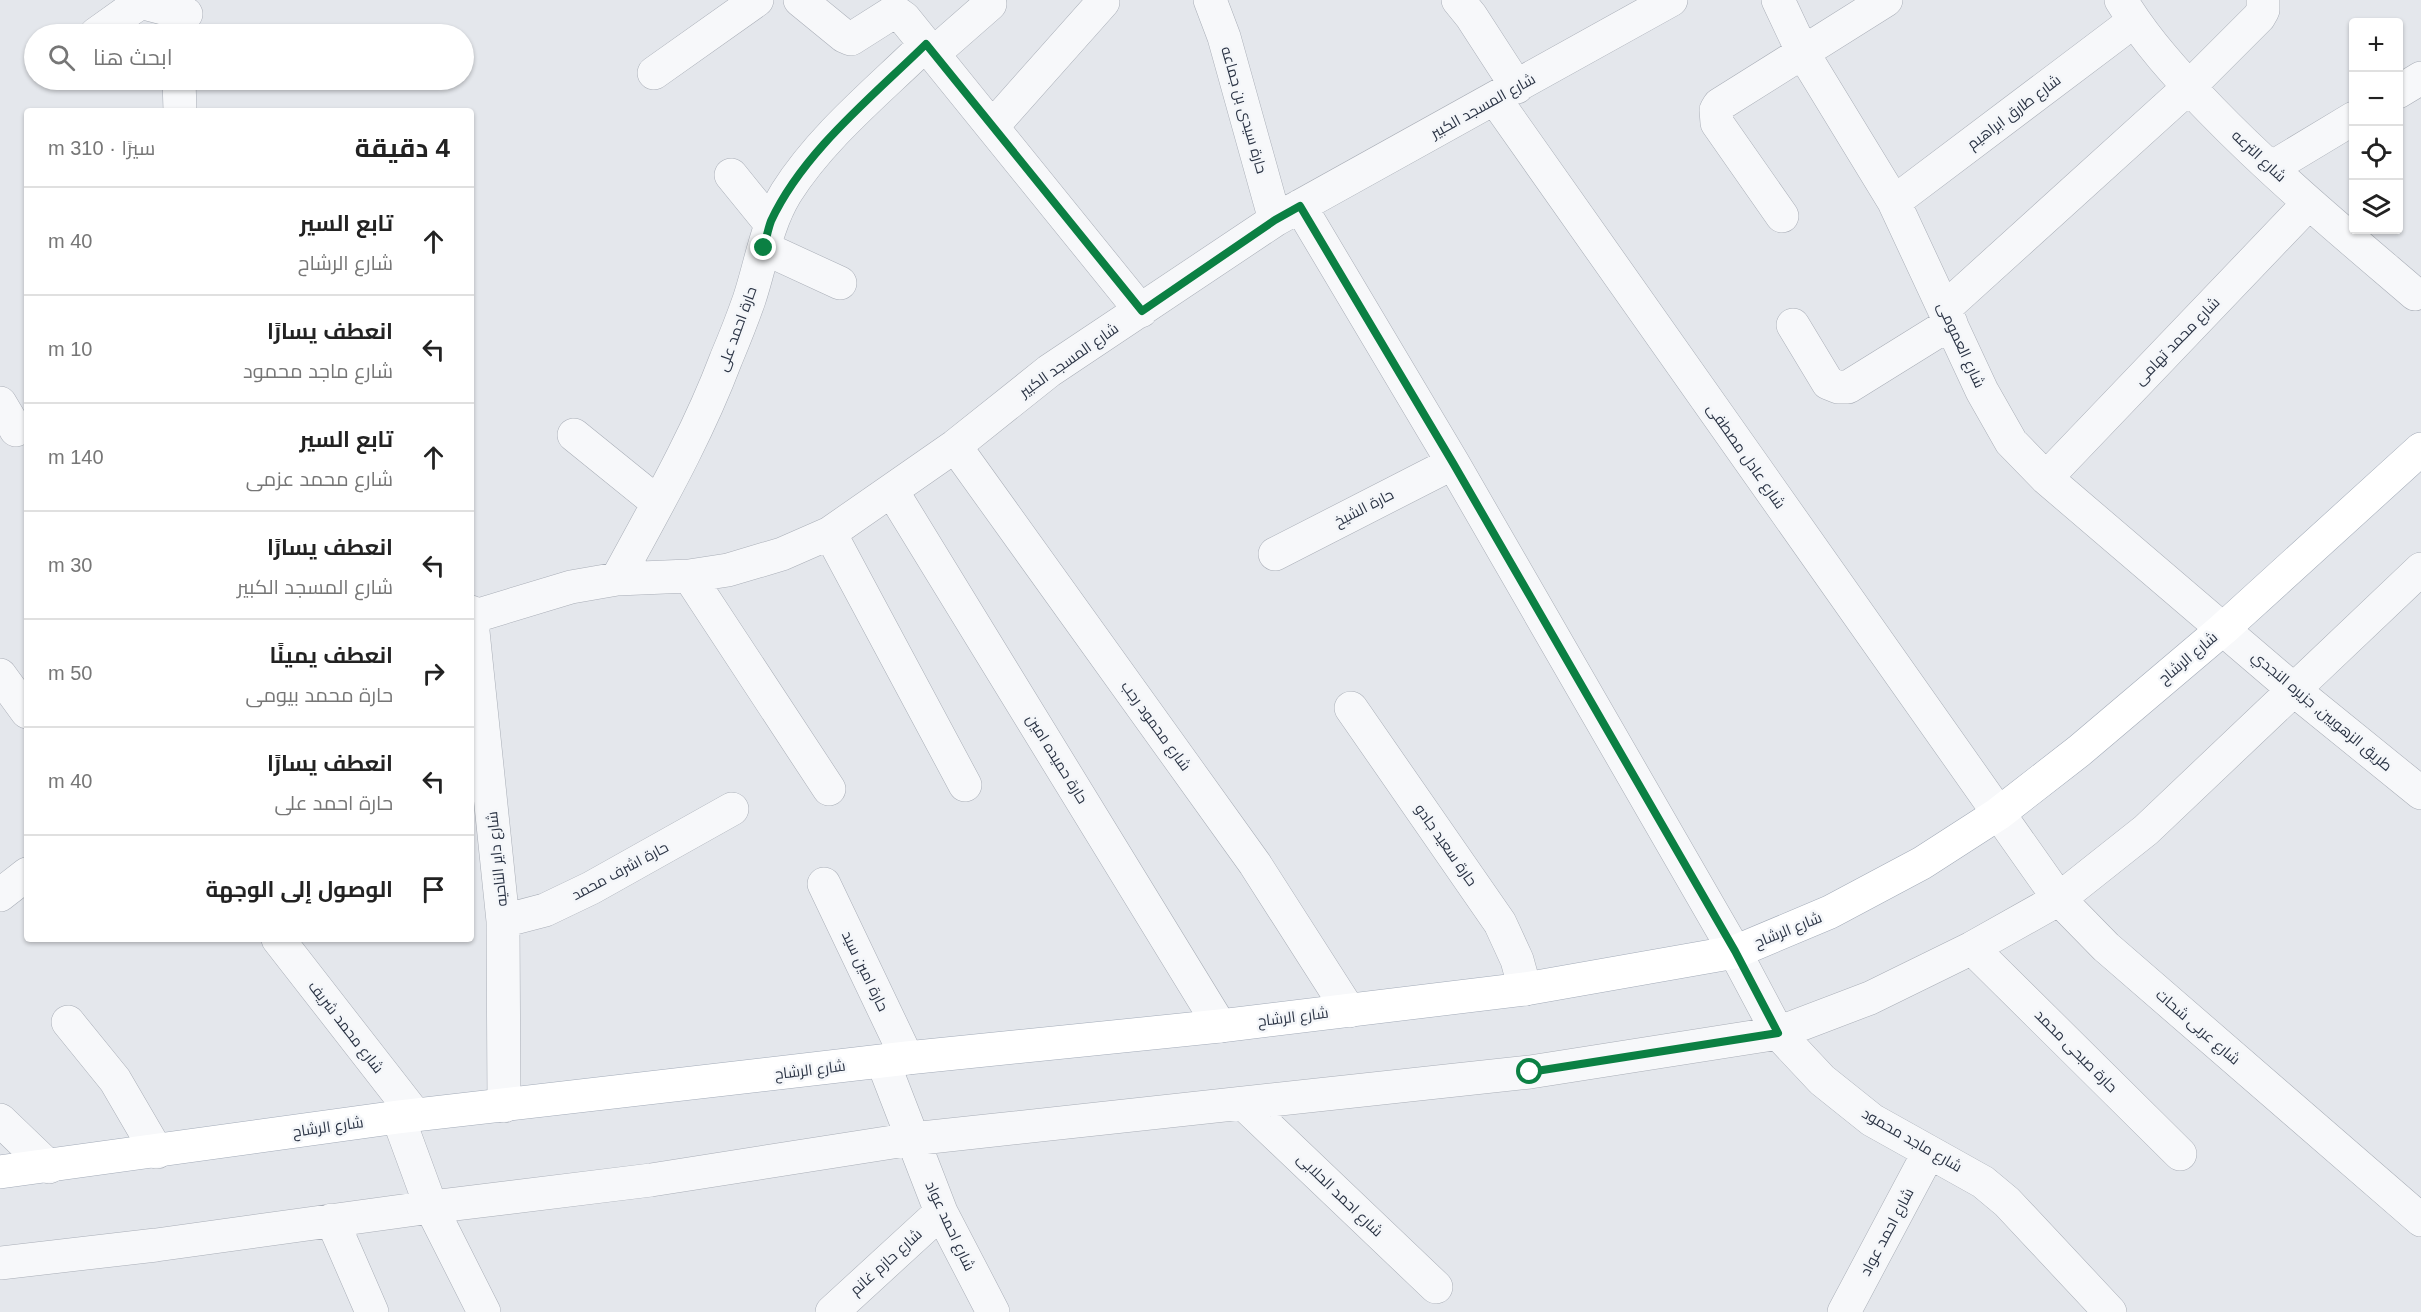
<!DOCTYPE html>
<html lang="ar">
<meta charset="utf-8">
<style>
body{margin:0;font-family:Helvetica,Cairo,sans-serif;background:#f6f6f6;color:#222;direction:rtl}
.controls{position:absolute;right:18px;top:18px;display:grid;overflow:hidden;border-radius:6px;box-shadow:0 2px 4px #0004}
.controls button{width:54px;height:54px;display:grid;place-items:center;padding:0;border:0;border-bottom:2px solid #e0e0e0;background:#fff;color:#222;font:30px sans-serif}
.stop{position:absolute;width:18px;height:18px;margin:-14px;border:4px solid #0b8043;border-radius:50%;background:#fff}
.stop.end{background:#0b8043;border-color:#fff;box-shadow:0 2px 6px #0008}
.list{margin:0;padding:0;list-style:none}
h2{display:flex;justify-content:space-between;align-items:center;height:78px;margin:0;padding:0 24px;font-size:26px}
h2 small{font-size:20px;font-weight:400;color:#767676}
.list li{display:grid;grid-template-columns:39px 1fr auto;gap:18px;align-items:center;box-sizing:border-box;height:108px;padding:0 24px;border-top:2px solid #e0e0e0}
.list b{display:block;font-size:22px;white-space:nowrap}
.list p{margin:0;font-size:20px;white-space:nowrap;color:#767676}
.list em{font-size:20px;font-style:normal;color:#767676}
.icon{flex:none;width:33px;height:33px;fill:none;stroke:currentColor;stroke-width:2;stroke-linecap:round;stroke-linejoin:round}
.map{position:relative;flex:none;width:2421px;height:1312px;overflow:hidden;direction:ltr}
.search{position:absolute;background:#fff;box-shadow:0 2px 4px #0004;left:24px;top:24px;width:450px;height:66px;display:flex;align-items:center;gap:15px;box-sizing:border-box;padding:0 21px;border-radius:33px;color:#767676;font-size:22px}
.panel{position:absolute;background:#fff;box-shadow:0 2px 4px #0004;left:24px;top:108px;width:450px;height:834px;border-radius:6px;direction:rtl}
.map>svg:first-child{display:block}
.lines{fill:none;stroke-linecap:round;stroke-linejoin:round}
.minor-casing{stroke:#a9aeb7;stroke-width:34}
.major-casing{stroke:#a3abb8;stroke-width:34}
.minor{stroke:#f7f8fa;stroke-width:33}
.major{stroke:#fff;stroke-width:33}
.route{stroke:#0b8043;stroke-width:8}
.labels{text-anchor:middle;stroke-width:5;stroke-linejoin:round;paint-order:stroke}
.street-label{font-size:15px;fill:#2b3445;stroke:#f4f6f9}
</style>
<div class="map">
<svg width="2421" height="1312" viewBox="0 0 2421 1312">
<rect width="100%" height="100%" fill="#e4e7ec"/>
<g class="lines">
<g class="minor-casing">
<path id="minor" d="M800 0 844 36 851 39 892 13H897L904 18 1141 311
M1210 0 1224 37 1275 220
M1458 0 1471 16 1517 87
M1778 0 1803 53 1894 202 1982 391 2011 442 2046 478 2294 690 2421 793
M2121 0C2145 40 2178 76 2211 110 2275 176 2345 234 2415 294
M96 34 138 4 144 3 186 14
M933 54 990 4
M654 73 757 0
M179 80 180 111
M2398 92 2421 78
M1495 99 2059 899 2106 947 2421 1220
M992 127 1103 2
M2271 168 2354 118
M731 175 770 223
M1894 202 2134 21
M1300 206 1453 463 1735 952 1778 1033 1822 1080 1872 1120 1983 1182 2007 1202 2110 1312
M1782 216 1717 123 1716 110 1719 105 1886 0
M764 248 840 283
M1944 309 2189 87 2259 17 2263 10V0
M1793 325 1828 383 1838 387H1848L1951 323
M0 403 16 430
M574 435 658 503
M955 446 1255 864 1349 1011
M2046 478 2309 203
M892 491 1220 1026
M830 533 965 785
M1275 554 1453 463
M689 576 829 789
M617 579C656 507 697 436 726 359 734 340 742 320 749 300 761 264 766 226 786 193 822 136 878 91 926 44
M471 612 503 921 504 1106
M472 617 571 587 617 579 689 576 728 570 782 554 830 533 955 446 1049 371 1275 220 1671 0
M0 675 27 712
M1351 708 1500 923 1517 960 1525 989
M824 884 907 1058
M0 895 27 874
M503 921 545 910 591 888 732 809
M278 939 415 1115
M1972 948 2180 1154
M68 1022 115 1080 157 1152
M883 1062 941 1212 993 1312
M1243 1103 1436 1287
M398 1117 431 1207 484 1312
M0 1120 49 1167
M332 1220 372 1312
M0 1263 156 1245 431 1207 651 1180 912 1139 1530 1072 1778 1033 1870 998 1972 948 2059 899 2146 830 2421 569
M832 1312 941 1212
M1844 1312 1929 1152"/>
</g>
<g class="major-casing">
<path id="major" d="M0 1172 398 1117 907 1058 1220 1026 1525 989 1735 952 1830 912 1922 863 1998 814 2079 751 2223 629 2421 449"/>
</g>
<use href="#minor" class="minor"/>
<use href="#major" class="major"/>
</g>
<g class="lines">
<path class="route" d="M764 248C766 239 768 229 771 221 803 152 872 97 926 44L1142 311 1275 220 1300 206 1453 463 1735 951 1778 1033 1530 1072"/>
</g>
<g class="labels">
<g class="street-label">
<text transform="translate(1483 106) rotate(-29)" y="5">شارع المسجد الكبير</text>
<text transform="translate(1244 110) rotate(74)" y="5">حارة سيدى بن جماعه</text>
<text transform="translate(2014 112) rotate(-37)" y="5">شارع طارق ابراهيم</text>
<text transform="translate(2259 156) rotate(43)" y="5">شارع الترعه</text>
<text transform="translate(737 329) rotate(-70)" y="5">حارة احمد على</text>
<text transform="translate(2177 341) rotate(-46)" y="5">شارع محمد تهامى</text>
<text transform="translate(1961 345) rotate(65)" y="5">شارع العمومى</text>
<text transform="translate(1069 360) rotate(-35)" y="5">شارع المسجد الكبير</text>
<text transform="translate(1746 456) rotate(55)" y="5">شارع عادل مصطفى</text>
<text transform="translate(1364 508) rotate(-27)" y="5">حارة الشيخ</text>
<text transform="translate(2188 658) rotate(-40)" y="5">شارع الرشاح</text>
<text transform="translate(2322 711) rotate(40)" y="5">طريق الزهويين, جزيره النجدي</text>
<text transform="translate(1156 726) rotate(54)" y="5">شارع محمود رجب</text>
<text transform="translate(1057 759) rotate(58)" y="5">حارة حميده امين</text>
<text transform="translate(1446 845) rotate(55)" y="5">حارة سعيد جادو</text>
<text transform="translate(497 859) rotate(-96)" y="5">شارع داير الناحيه</text>
<text transform="translate(620 871) rotate(-28)" y="5">حارة اشرف محمد</text>
<text transform="translate(1788 930) rotate(-22)" y="5">شارع الرشاح</text>
<text transform="translate(865 971) rotate(64)" y="5">حارة امين سيد</text>
<text transform="translate(1293 1017) rotate(-7)" y="5">شارع الرشاح</text>
<text transform="translate(346 1027) rotate(52)" y="5">شارع محمد شريف</text>
<text transform="translate(2198 1027) rotate(41)" y="5">شارع عربى شحات</text>
<text transform="translate(2076 1051) rotate(45)" y="5">حارة صبحى محمد</text>
<text transform="translate(810 1070) rotate(-7)" y="5">شارع الرشاح</text>
<text transform="translate(328 1127) rotate(-8)" y="5">شارع الرشاح</text>
<text transform="translate(1912 1140) rotate(30)" y="5">شارع ماجد محمود</text>
<text transform="translate(1340 1195) rotate(44)" y="5">شارع احمد الحلابى</text>
<text transform="translate(950 1226) rotate(65)" y="5">شارع احمد عواد</text>
<text transform="translate(1887 1232) rotate(-62)" y="5">شارع احمد عواد</text>
<text transform="translate(886 1262) rotate(-42)" y="5">شارع حازم غانم</text>
</g>
</g>
</svg>
<div class="controls">
<button>+</button>
<button>−</button>
<button><svg class="icon" aria-label="locate" viewBox="0 0 24 24"><circle cx="12" cy="12" r="6"/><path d="M12 2v4M12 18v4M2 12h4M18 12h4"/></svg></button>
<button><svg class="icon" aria-label="layers" viewBox="0 0 24 24"><path d="M12 4l9 5-9 5-9-5zM3 14l9 5 9-5"/></svg></button>
</div>
<div class="stop" style="left:1530px;top:1072px"></div>
<div class="stop end" style="left:764px;top:248px"></div>
<div class="search"><svg class="icon" aria-label="search" viewBox="0 0 24 24"><circle cx="10" cy="10" r="6"/><path d="M15 15l6 6"/></svg>ابحث هنا</div>
<section class="panel">
<h2>4 دقيقة<small>سيرًا · 310 m</small></h2>
<ul class="list">
<li><svg class="icon" aria-label="ahead" viewBox="0 0 24 24"><path d="M12 20V5M6 11l6-6 6 6"/></svg><div><b>تابع السير</b><p>شارع الرشاح</p></div><em>40 m</em></li>
<li><svg class="icon" aria-label="left" viewBox="0 0 24 24"><path d="M17 20v-9H6M10 6l-5 5 5 5"/></svg><div><b>انعطف يسارًا</b><p>شارع ماجد محمود</p></div><em>10 m</em></li>
<li><svg class="icon" aria-label="ahead" viewBox="0 0 24 24"><path d="M12 20V5M6 11l6-6 6 6"/></svg><div><b>تابع السير</b><p>شارع محمد عزمى</p></div><em>140 m</em></li>
<li><svg class="icon" aria-label="left" viewBox="0 0 24 24"><path d="M17 20v-9H6M10 6l-5 5 5 5"/></svg><div><b>انعطف يسارًا</b><p>شارع المسجد الكبير</p></div><em>30 m</em></li>
<li><svg class="icon" aria-label="right" viewBox="0 0 24 24"><path d="M7 20v-9h11M14 6l5 5-5 5"/></svg><div><b>انعطف يمينًا</b><p>حارة محمد بيومى</p></div><em>50 m</em></li>
<li><svg class="icon" aria-label="left" viewBox="0 0 24 24"><path d="M17 20v-9H6M10 6l-5 5 5 5"/></svg><div><b>انعطف يسارًا</b><p>حارة احمد على</p></div><em>40 m</em></li>
<li><svg class="icon" aria-label="arrive" viewBox="0 0 24 24"><path d="M6 21V4h12l-3 4 3 4H6"/></svg><div><b>الوصول إلى الوجهة</b></div></li>
</ul>
</section>
</div>
